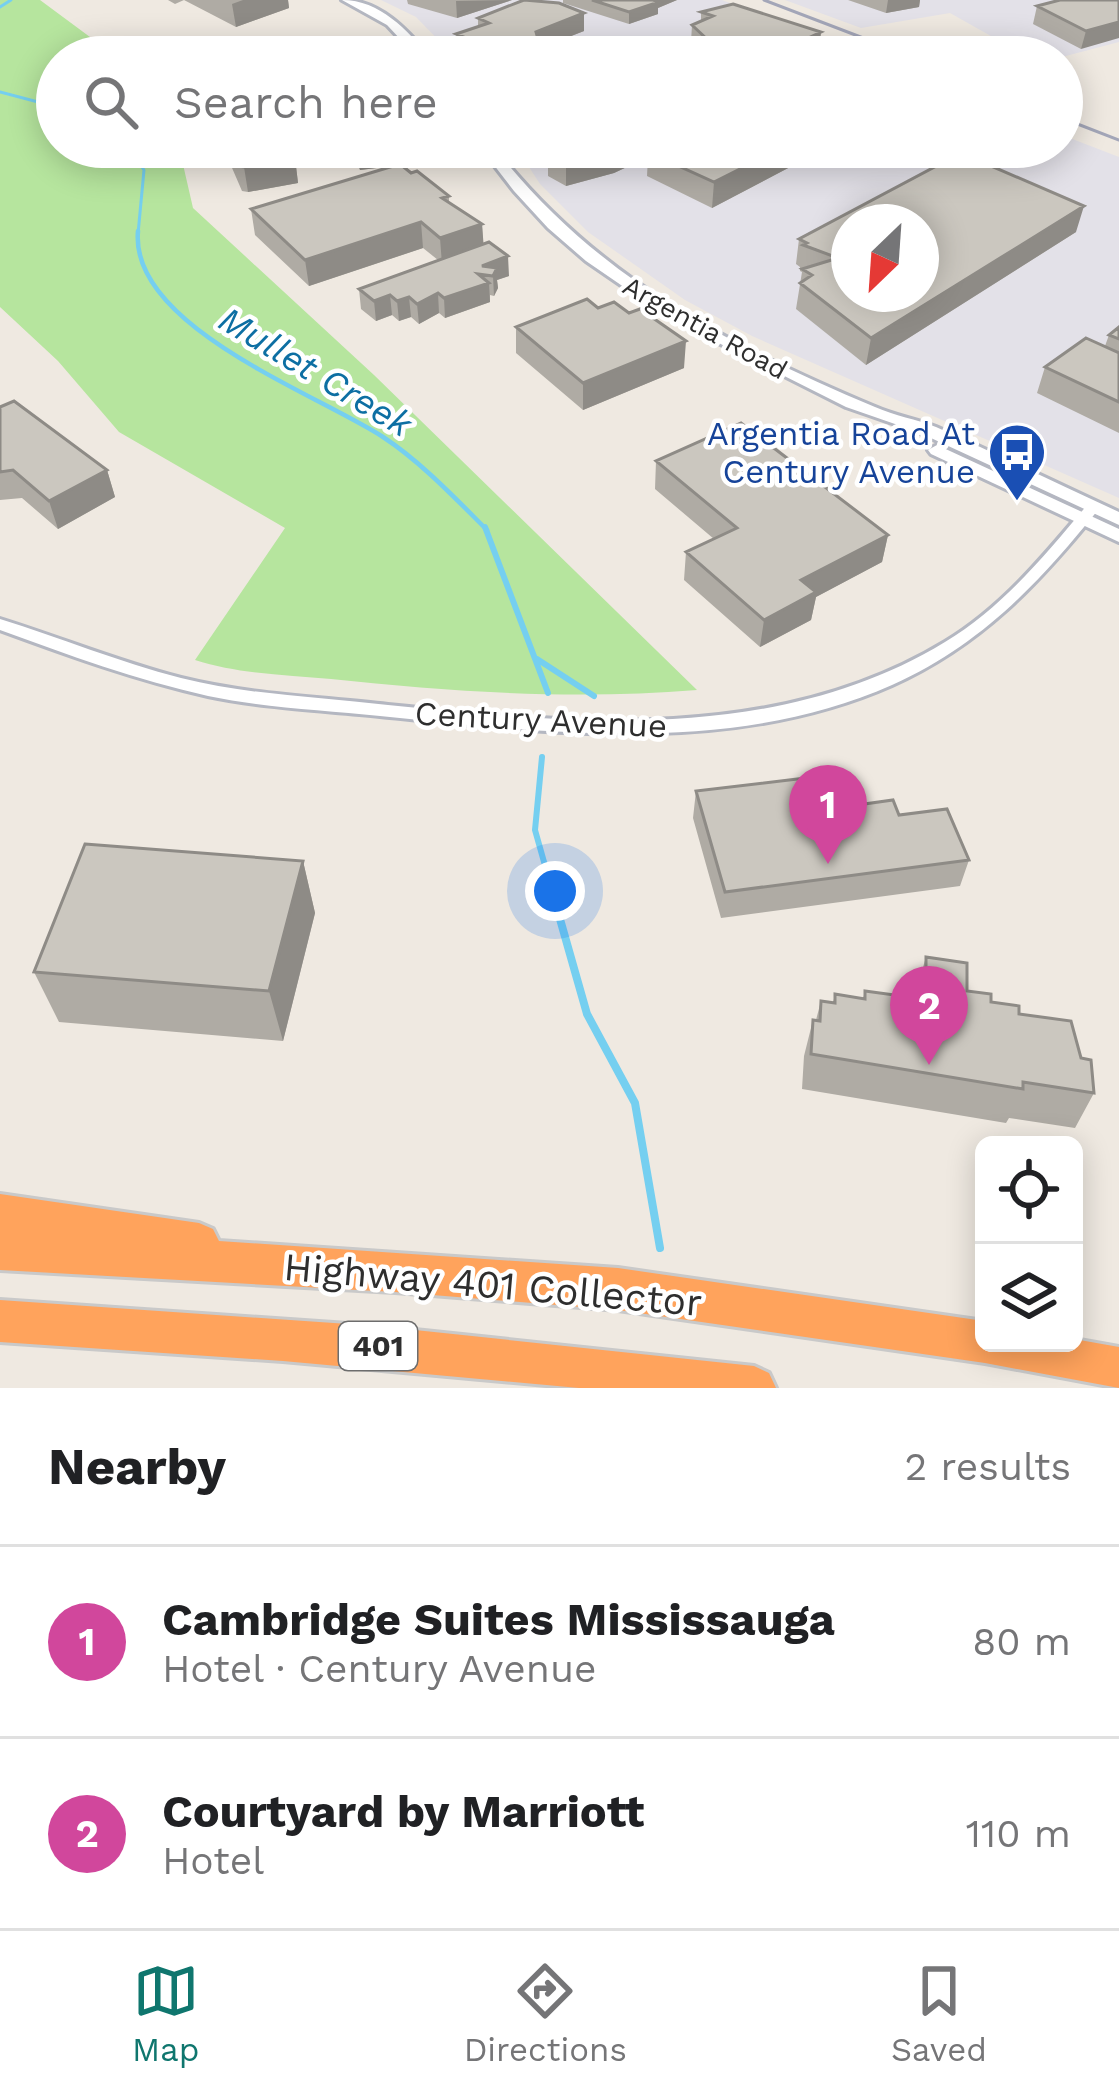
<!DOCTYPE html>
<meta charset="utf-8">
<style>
body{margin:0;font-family:"Work Sans",sans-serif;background:#f6f6f6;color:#202124}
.controls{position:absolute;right:36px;bottom:36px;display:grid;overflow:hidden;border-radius:18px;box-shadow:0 6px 30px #0003}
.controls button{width:108px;height:108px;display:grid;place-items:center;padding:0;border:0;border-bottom:3px solid #e0e0e0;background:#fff;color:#202124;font:60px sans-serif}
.compass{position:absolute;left:831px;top:204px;width:108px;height:108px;border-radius:50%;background:#fff;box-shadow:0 6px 30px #0003;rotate:205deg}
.you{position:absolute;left:555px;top:891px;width:42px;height:42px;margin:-30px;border:9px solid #fff;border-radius:50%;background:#1a73e8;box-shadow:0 0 0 18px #1a73e833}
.badge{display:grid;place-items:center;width:78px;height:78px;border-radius:50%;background:#0f766e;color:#fff;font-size:39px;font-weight:700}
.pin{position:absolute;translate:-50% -99px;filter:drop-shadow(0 3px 6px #0008)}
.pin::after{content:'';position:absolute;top:63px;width:42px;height:36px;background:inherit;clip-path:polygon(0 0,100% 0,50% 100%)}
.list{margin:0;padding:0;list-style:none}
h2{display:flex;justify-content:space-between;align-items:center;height:156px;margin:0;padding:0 48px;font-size:51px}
h2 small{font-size:39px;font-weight:400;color:#757577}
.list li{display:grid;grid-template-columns:78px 1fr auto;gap:36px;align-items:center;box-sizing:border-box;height:192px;padding:0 48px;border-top:3px solid #e0e0e0}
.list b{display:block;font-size:45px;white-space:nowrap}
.list p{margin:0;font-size:39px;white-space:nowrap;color:#757577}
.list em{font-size:39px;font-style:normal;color:#757577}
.icon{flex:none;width:66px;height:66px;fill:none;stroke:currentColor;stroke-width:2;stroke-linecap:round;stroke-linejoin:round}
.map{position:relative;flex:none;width:1119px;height:1388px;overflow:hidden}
.search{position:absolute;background:#fff;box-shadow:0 6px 30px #0003;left:36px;right:36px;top:36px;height:132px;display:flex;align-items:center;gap:30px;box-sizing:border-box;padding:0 42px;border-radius:66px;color:#757577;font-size:45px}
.sheet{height:540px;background:#fff}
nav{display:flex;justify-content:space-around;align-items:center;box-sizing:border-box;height:168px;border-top:3px solid #e0e0e0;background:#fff;font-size:33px;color:#757577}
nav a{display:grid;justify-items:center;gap:6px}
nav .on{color:#0f766e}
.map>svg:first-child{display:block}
.industrial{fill:#e3e1e8;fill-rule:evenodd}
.green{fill:#b6e59e}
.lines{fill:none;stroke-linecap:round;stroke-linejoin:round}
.stream-far3{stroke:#75cff0;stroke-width:3}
.stream-far2{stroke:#75cff0;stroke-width:4.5}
.stream-far1{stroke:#75cff0;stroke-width:6}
.stream{stroke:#75cff0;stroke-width:8}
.minor-casing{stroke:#b4b7c1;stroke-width:6}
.tertiary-casing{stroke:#b4b7c1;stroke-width:6}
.motorway-casing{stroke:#c9c9c9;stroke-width:6}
.minor{fill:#fff;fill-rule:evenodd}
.tertiary{fill:#fff;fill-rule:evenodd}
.motorway{fill:#ffa35c;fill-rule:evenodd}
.rail{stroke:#a3a6b8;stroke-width:3}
.wall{fill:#afaba4}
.shaded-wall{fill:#8e8b86}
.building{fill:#cbc7bf;stroke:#8e8b86;stroke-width:3;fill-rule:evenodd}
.labels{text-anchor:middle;stroke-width:9;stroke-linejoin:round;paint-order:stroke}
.far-street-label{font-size:27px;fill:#2e2e2e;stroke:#fff}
.shield{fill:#fff;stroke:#6d6d6d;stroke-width:3}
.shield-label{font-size:30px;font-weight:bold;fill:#2e2e2e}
.transit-label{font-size:33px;fill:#164399;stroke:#fff;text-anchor:end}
.street-label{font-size:33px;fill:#2e2e2e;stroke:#fff}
.water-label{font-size:36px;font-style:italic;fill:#0d6fa3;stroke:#fff}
.near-street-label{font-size:39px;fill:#2e2e2e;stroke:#fff}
</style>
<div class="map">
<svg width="1119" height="1388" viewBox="0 0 1119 1388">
<rect width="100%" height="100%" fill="#efe9e1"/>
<path class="industrial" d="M381 0H722L867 57H455L416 17Z
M785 0H1119V42L1062 57H1028L950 13 861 28Z
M1062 135 1119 157V498L752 336 685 300 588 232 540 184 516 147H1062ZM849 222H921V294H849Z"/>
<path class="green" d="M0 0H40L117 57H57V147H179L193 208 374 375 697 690C574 700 453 692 331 679 287 675 238 674 195 660L285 528 119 432 58 361 0 307Z"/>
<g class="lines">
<path class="stream-far3" d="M0 7 11 0
M0 92 57 107
M128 147 144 170 138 234"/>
<path class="stream-far2" d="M138 231C129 326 317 394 383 437 420 461 456 499 487 530"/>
<path class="stream-far1" d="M485 527 548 693
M537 659 594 696
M542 757 535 830 557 908"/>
<path class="stream" d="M556 905 587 1014 635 1103 660 1248"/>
<g class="minor-casing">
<path id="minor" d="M1093 502 1098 504 1100 507 1098 510C1038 584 981 645 892 685 732 756 548 733 380 716 323 710 265 708 208 696 137 680 68 655 0 630V619C61 638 119 662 181 678 249 695 319 697 388 705 575 724 777 744 945 642 1002 608 1046 554 1088 504Z"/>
</g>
<g class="tertiary-casing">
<path id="tertiary" d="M342 0C380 0 407 30 430 57H417L387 25Z
M480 147H494C595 277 726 344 875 407 895 416 916 419 936 427 997 454 1058 484 1119 512V525L918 432 846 407 669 318 586 261 548 228 514 191Z
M937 445 1119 529V542L931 454 928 450Z"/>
</g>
<g class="motorway-casing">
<path id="motorway" d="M0 1194 199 1223 213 1229 219 1241 618 1268 984 1321V1343H1074V1339L1119 1347V1388L985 1363 618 1310 395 1292 0 1270Z
M0 1300 377 1326 754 1366 769 1373 776 1388H579L283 1361 0 1342Z"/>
</g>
<use href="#minor" class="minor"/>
<use href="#tertiary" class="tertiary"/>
<use href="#motorway" class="motorway"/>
<path class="rail" d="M764 0 913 57
M1062 118 1119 140"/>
</g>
<path class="wall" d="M168 0H288L289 8 236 27 184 0 175 4Z
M407 0H512L457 18 408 4Z
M563 0H677L658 8V14L629 24 563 3Z
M848 0H920L919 7 886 13Z
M1119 0 1081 49 1033 24 1037 6Z
M701 12 821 32 818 57H706L691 42 692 25 701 21Z
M478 18 584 31 538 49V57H469L457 52 456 34 478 26Z
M223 147H290L295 158 298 183 248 192 242 191Z
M346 147H417L418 163 402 165 449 196V202L482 224 483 244 509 276 497 280 498 288 494 296 490 295V302L445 318 439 313 419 324 411 317 399 321 392 315 376 321 361 309 359 289 438 260 423 248 309 286 255 235 251 209 392 166 360 170Z
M538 147H828L712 208 647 176 648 157 614 173 566 186 548 176V164L539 159Z
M1076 232 866 365 796 309 802 272 800 271V267L796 264 799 239Z
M516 327 684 368 583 410 516 353Z
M1119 327V433L1037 393 1045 367 1105 346 1109 335Z
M0 407 107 470 115 497 58 529 22 498 0 500Z
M656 461 888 535 882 562 816 597 811 620 760 647 684 580 686 552 714 539 655 489Z
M696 791 843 807 899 815 969 860 960 886 721 918 693 818Z
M303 861 315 913 283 1041 59 1022 34 972Z
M926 957 967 991 1019 1014 1081 1058 1094 1093 1075 1128 1009 1118 1006 1123 802 1089 804 1056 813 1020H816L821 1001 833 1003 835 994 863 999 865 991 902 1006 911 1008Z"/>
<path class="shaded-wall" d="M243 0H288L289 8 236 27 232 4Z
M512 0 457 18 456 1Z
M652 0H677L658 8V14L629 24V12Z
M888 0H920L919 7 886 13Z
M584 13V31L538 49V57H498V51L536 32Z
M1119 22V38L1081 49 1086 31Z
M821 32 818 57H800L802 41Z
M357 147H417L418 163 360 170Z
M617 147H665L648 152V157L614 173 566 186V160Z
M784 147H828L712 208 714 182Z
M295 158 298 183 248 192 244 167Z
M1084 206 1076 232 866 365 871 338Z
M421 222 423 248 309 286 305 260Z
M482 224 484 250 442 264 440 238Z
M508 256 509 276 497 280 498 288 494 296 493 276 482 266Z
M489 283 490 302 445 318 444 298Z
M438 293 439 313 419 324 417 304Z
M390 295 392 315 376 321 374 301Z
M409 297 411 317 399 321 397 301Z
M686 341 684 368 583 410V383Z
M107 470 115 497 58 529 49 501Z
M888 535 882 562 816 597 811 620 760 647 764 620 801 580Z
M303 861 315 913 283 1041 269 991Z"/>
<path class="building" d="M524 0 559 3 584 13 536 32 538 39 498 51 456 34 489 23 478 18Z
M592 0H653L659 2 629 12Z
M1060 0H1119V22L1086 31 1037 6Z
M733 4 821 32 802 41 819 48 800 57H794L781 52 769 57H748L709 41 692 25 713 16 701 12Z
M371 49 376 57H319Z
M229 147H290L295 158 244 167 238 166Z
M551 147H617L566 160 547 151Z
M657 147H784L714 182 648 152Z
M961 153 1084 206 871 338 800 283 812 275 802 269 838 258 803 245 807 243 799 239ZM849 222H921V294H849Z
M400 164 411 173 417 171 449 196 442 198 482 224 440 238 421 222 305 260 251 209Z
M489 242 508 256 482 266 497 268 493 276 478 274 489 283 444 298 438 293 417 304 409 297 397 301 390 295 374 301 359 289Z
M587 299 598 308 614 302 629 313 640 309 686 341 583 383 516 327Z
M1119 327V339L1109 335Z
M1086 338 1119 353V402L1045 367Z
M14 401 107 470 49 501 13 470 0 472V407Z
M741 423 888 535 801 580 816 592 764 620 686 552 737 528 656 461Z
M831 775 843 807 893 800 899 815 947 809 969 860 725 892 696 791Z
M85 844 303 861 269 991 34 972Z
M926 957 967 963V991L991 994V1002L1019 1006V1014L1071 1021 1081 1058 1091 1060 1094 1093 1023 1082V1089L811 1054 813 1020 820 1021 821 1001 835 1003V994L865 999V991L902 996V1006L917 1009V992L926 993Z"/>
<defs>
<g id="bus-pin" transform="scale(3)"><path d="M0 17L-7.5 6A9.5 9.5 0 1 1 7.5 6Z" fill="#1a4fb4" stroke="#fff"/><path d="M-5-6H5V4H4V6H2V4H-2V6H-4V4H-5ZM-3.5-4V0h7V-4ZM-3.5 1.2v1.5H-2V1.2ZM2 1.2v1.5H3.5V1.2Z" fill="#fff"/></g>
</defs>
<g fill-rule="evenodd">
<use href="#bus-pin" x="1017" y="452"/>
</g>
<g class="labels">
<g class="far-street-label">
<text transform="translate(705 328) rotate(29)" y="9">Argentia Road</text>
</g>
<rect class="shield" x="339" y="1322" width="78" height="48" rx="9"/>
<g class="shield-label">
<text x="378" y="1356">401</text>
</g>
<g class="transit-label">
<text x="975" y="445">Argentia Road At<tspan x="975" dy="38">Century Avenue</tspan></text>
</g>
<g class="street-label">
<text transform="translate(541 719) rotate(3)" y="12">Century Avenue</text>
</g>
<g class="water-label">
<text transform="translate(316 371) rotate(31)" y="13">Mullet Creek</text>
</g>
<g class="near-street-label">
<text transform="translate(493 1284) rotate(5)" y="14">Highway 401 Collector</text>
</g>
</g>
</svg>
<div class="controls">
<button><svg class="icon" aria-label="locate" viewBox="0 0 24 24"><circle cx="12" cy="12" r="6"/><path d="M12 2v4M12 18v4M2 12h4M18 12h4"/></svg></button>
<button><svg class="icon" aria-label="layers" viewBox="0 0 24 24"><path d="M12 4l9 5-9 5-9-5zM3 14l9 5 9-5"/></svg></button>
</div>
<svg class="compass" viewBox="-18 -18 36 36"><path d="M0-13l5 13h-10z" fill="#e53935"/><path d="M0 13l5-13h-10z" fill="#757577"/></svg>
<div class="you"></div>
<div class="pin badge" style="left:828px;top:864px;background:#d1479c">1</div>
<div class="pin badge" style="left:929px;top:1065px;background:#d1479c">2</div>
<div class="search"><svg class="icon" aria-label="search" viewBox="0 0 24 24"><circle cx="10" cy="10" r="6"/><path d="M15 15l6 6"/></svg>Search here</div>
</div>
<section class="sheet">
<h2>Nearby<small>2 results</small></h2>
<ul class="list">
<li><span class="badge" style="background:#d1479c">1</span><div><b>Cambridge Suites Mississauga</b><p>Hotel · Century Avenue</p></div><em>80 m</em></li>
<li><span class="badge" style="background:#d1479c">2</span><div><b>Courtyard by Marriott</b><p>Hotel</p></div><em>110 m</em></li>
</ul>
</section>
<nav>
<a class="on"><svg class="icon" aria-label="map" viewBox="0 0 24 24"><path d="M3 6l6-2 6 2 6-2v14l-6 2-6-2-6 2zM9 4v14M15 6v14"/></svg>Map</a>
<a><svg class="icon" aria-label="directions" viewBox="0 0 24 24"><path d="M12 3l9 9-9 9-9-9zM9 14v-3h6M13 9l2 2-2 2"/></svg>Directions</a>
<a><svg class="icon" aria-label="saved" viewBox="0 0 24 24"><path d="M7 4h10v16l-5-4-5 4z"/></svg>Saved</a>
</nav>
